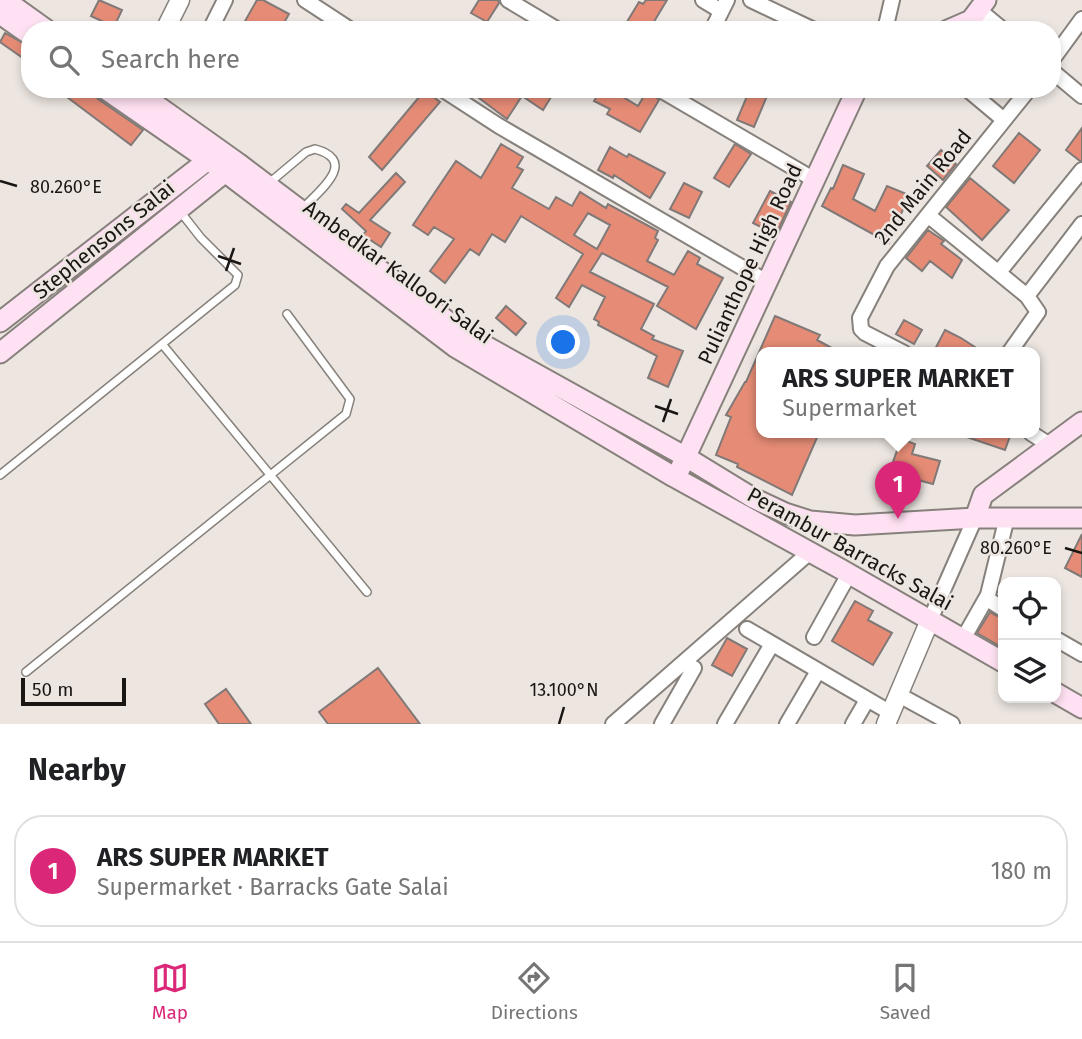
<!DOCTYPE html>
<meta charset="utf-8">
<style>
body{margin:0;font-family:"Fira Sans",sans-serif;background:#f6f6f6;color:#202124}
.controls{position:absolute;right:21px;bottom:21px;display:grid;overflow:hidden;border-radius:14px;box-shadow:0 4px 10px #0003}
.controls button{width:63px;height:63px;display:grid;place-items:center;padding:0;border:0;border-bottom:2px solid #e0e0e0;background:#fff;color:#202124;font:35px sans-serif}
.scale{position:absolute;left:21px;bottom:18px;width:105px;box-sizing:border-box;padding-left:7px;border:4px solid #191614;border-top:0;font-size:19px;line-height:24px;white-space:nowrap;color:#191614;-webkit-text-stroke:5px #ece5e0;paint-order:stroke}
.you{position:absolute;left:564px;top:343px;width:24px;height:24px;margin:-18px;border:5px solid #fff;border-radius:50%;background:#1a73e8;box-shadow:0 0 0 10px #1a73e833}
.badge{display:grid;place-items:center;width:46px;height:46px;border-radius:50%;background:#db2777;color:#fff;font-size:23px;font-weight:700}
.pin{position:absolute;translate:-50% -58px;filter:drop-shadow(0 2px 4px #0008)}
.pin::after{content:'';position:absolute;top:37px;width:24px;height:21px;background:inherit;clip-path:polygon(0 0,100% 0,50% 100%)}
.popup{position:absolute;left:756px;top:347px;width:284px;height:91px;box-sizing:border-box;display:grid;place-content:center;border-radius:14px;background:#fff;filter:drop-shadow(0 2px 5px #0005);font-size:23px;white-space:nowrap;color:#757577}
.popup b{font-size:26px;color:#202124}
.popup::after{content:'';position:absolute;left:50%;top:100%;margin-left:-14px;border:14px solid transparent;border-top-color:#fff}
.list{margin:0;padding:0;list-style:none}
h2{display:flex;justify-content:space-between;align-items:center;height:91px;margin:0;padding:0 28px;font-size:30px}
h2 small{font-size:23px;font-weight:400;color:#757577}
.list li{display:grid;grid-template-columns:46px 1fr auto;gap:21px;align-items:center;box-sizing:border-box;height:112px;margin:0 14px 14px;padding:0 14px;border:2px solid #e0e0e0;border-radius:28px}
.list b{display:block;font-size:26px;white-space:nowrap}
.list p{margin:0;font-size:23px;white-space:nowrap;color:#757577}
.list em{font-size:23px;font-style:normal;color:#757577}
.icon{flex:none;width:38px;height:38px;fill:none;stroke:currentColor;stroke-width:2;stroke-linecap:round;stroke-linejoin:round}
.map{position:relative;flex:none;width:1082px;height:724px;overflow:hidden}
.search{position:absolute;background:#fff;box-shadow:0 4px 10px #0003;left:21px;right:21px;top:21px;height:77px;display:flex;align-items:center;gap:18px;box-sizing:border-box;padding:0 24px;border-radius:28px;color:#757577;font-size:26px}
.sheet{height:217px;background:#fff}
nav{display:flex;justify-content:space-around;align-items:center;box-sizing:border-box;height:98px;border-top:2px solid #e0e0e0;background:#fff;font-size:19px;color:#757577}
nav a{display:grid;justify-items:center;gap:4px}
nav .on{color:#db2777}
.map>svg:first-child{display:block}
.building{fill:#e68c76;stroke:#817977;stroke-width:2;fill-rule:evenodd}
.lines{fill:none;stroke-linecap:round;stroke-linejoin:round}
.service-casing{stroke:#87817c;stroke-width:10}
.minor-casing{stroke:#87817c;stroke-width:18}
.tertiary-casing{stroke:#87817c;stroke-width:21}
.secondary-casing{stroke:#87817c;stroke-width:23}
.service{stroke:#fff;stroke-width:7}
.minor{stroke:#fff;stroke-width:14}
.tertiary{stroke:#fff;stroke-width:18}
.secondary{stroke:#fee1f2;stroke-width:19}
.ticks{fill:none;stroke:#191614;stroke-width:2.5}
.labels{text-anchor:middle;stroke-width:5;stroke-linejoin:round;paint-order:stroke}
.street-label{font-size:21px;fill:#191614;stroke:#ece5e0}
.ticks-label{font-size:18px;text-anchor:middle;fill:#191614;stroke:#ece5e0;stroke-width:5;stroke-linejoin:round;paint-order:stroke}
</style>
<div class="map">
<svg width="1082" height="724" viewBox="0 0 1082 724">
<rect width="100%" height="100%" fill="#ece5e0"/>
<path class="building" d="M99 0 122 10 114 27 91 16Z
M257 0H263L289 14 280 30H240Z
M479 0H498L499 3 487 22 471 13Z
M646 0H667L649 30H622L639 2 643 4Z
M5 33 30 47V63L0 42Z
M73 89H91L98 99 143 130 131 145 67 97Z
M485 89H556L543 110 522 96 507 119 479 98Z
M601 89H610L638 106 648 89 659 100 640 132 607 114 610 109 594 101Z
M750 89 767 96 754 127 737 120Z
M425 90 440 102 382 170 369 157Z
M1082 128V161H1080L1066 150Z
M1019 133 1040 150 1014 183 993 166Z
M501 144 523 157 517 167 523 170 512 188 549 209 556 197 572 206 580 192 606 208 608 204 658 231 655 238 658 240 647 261 674 275 688 251 700 258 697 264 723 278 696 329 657 306 668 287 602 253 590 272 654 304 641 329 654 336 652 339 683 351 668 387 648 378 657 356 598 325 599 322 594 319 605 297 582 285 569 307 556 298 583 254 521 216 505 242 492 234 479 255 470 249 445 283 430 271 454 239 434 227 428 235 413 225 456 161 481 178ZM588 213 610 225 597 249 574 235Z
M735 144 751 154 729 187 714 178Z
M610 147 627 157 629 154 665 173 650 198 614 175 613 178 598 170Z
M941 150 956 164 943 180 927 166Z
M843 165 864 174 853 199 875 211 887 186 909 195 889 243 822 206 831 188 833 189Z
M396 173 405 182 370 220 390 233 381 247 363 235 366 231 342 209 346 204 359 213Z
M970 178 1009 210 982 240 946 207Z
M684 183 702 192 689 218 670 209Z
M770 191 791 202 776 235 753 223Z
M928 230 944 241 941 244 962 260 952 278 930 261 922 271 906 258Z
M506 306 526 323 516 335 496 318Z
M775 316 820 335 817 340 841 353H761V433H819L792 495 737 467 738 464 716 455 731 417 726 415 745 382H746Z
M904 320 922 330 914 344 896 334Z
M945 330 961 338 984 353H933Z
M961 433H1002L1010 436 1005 450 961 435Z
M901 439 915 444 912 454 940 461 933 484 906 477 908 471 892 465Z
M1082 534V577L1065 568Z
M855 601 873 611 868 620 892 633 873 665 832 641Z
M990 612 1003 619V648L977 633Z
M727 638 747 649 732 676 712 665Z
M378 668 420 724H328L319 712Z
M226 689 251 724H219L205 704Z"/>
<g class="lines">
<g class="service-casing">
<path id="service" d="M268 184 306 152 315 149C359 161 319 191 303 208
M162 344 367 592
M0 475 235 285 238 275 201 238 179 210
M26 672 346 414 350 399 287 314"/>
</g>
<g class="minor-casing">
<path id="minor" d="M305 0 351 30
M508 0 558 30
M703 0 721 11
M751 0 814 30
M980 11 1003 30
M210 30 225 0
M712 30 727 0
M885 30 892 0
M1052 60 1082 19
M1052 71 1082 96
M442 89 499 126 767 282
M659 89 813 179
M967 89 1004 120
M929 216 1027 296 1082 224
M999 272 1082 170
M904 353 865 333 861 329 860 318 887 266 1029 89
M1009 353 1038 312 1027 296
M1031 433 1048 444
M1003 609 989 600 988 595 1007 517
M930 620 975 518
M747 629 891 713
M814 637 849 574
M963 639 988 595
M1056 639 1082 654
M899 695 952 724
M613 724 810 552
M662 724 694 668
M725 724 772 644
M787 724 818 671
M853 724 867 700"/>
</g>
<g class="tertiary-casing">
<path id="tertiary" d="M165 30 180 0
M886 724 930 620"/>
</g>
<g class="secondary-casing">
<path id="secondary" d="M5 0 47 30
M0 14 30 35
M948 30 971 20 986 0
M105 89 225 172 455 347 674 477 839 568 1003 662
M134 89 238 163 466 335 686 457 753 498 785 513 810 521 855 525 975 518H1082
M0 322 208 160 214 149
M0 353 234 165
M680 469 857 89
M975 518 983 495 1082 422
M1056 693 1082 708"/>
</g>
<use href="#service" class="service"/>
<use href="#minor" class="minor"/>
<use href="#tertiary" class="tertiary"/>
<use href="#secondary" class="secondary"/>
</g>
<path class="ticks" d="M0 181 17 186M218 256 241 264M226 271 234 248M655 406 678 414M663 422 671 399M1065 548 1082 553M559 724 564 707"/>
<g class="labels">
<g class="street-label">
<text transform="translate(923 187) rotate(-51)" y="7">2nd Main Road</text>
<text transform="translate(104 240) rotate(-39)" y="7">Stephensons Salai</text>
<text transform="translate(750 264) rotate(-65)" y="7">Pulianthope High Road</text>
<text transform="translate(398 272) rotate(36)" y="7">Ambedkar Kalloori Salai</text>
<text transform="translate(850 549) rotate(29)" y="7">Perambur Barracks Salai</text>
</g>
</g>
<g class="ticks-label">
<text x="66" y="193">80.260°E</text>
<text x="1016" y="554">80.260°E</text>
<text x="564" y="696">13.100°N</text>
</g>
</svg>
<div class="controls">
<button><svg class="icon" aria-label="locate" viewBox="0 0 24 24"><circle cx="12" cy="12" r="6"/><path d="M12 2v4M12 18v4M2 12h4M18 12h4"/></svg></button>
<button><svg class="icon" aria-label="layers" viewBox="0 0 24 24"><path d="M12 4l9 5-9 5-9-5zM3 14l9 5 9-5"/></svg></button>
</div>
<div class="scale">50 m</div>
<div class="you"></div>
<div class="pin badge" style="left:898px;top:519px">1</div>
<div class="popup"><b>ARS SUPER MARKET</b>Supermarket</div>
<div class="search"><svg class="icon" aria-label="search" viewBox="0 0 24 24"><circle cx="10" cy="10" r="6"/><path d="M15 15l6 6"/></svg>Search here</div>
</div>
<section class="sheet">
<h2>Nearby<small></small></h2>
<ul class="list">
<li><span class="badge">1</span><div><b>ARS SUPER MARKET</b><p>Supermarket · Barracks Gate Salai</p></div><em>180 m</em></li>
</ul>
</section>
<nav>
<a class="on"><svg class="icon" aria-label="map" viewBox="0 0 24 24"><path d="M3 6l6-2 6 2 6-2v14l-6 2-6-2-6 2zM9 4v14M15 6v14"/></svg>Map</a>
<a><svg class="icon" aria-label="directions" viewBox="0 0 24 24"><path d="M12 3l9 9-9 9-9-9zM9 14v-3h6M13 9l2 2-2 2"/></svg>Directions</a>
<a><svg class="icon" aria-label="saved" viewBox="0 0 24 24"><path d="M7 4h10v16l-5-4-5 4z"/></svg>Saved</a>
</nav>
